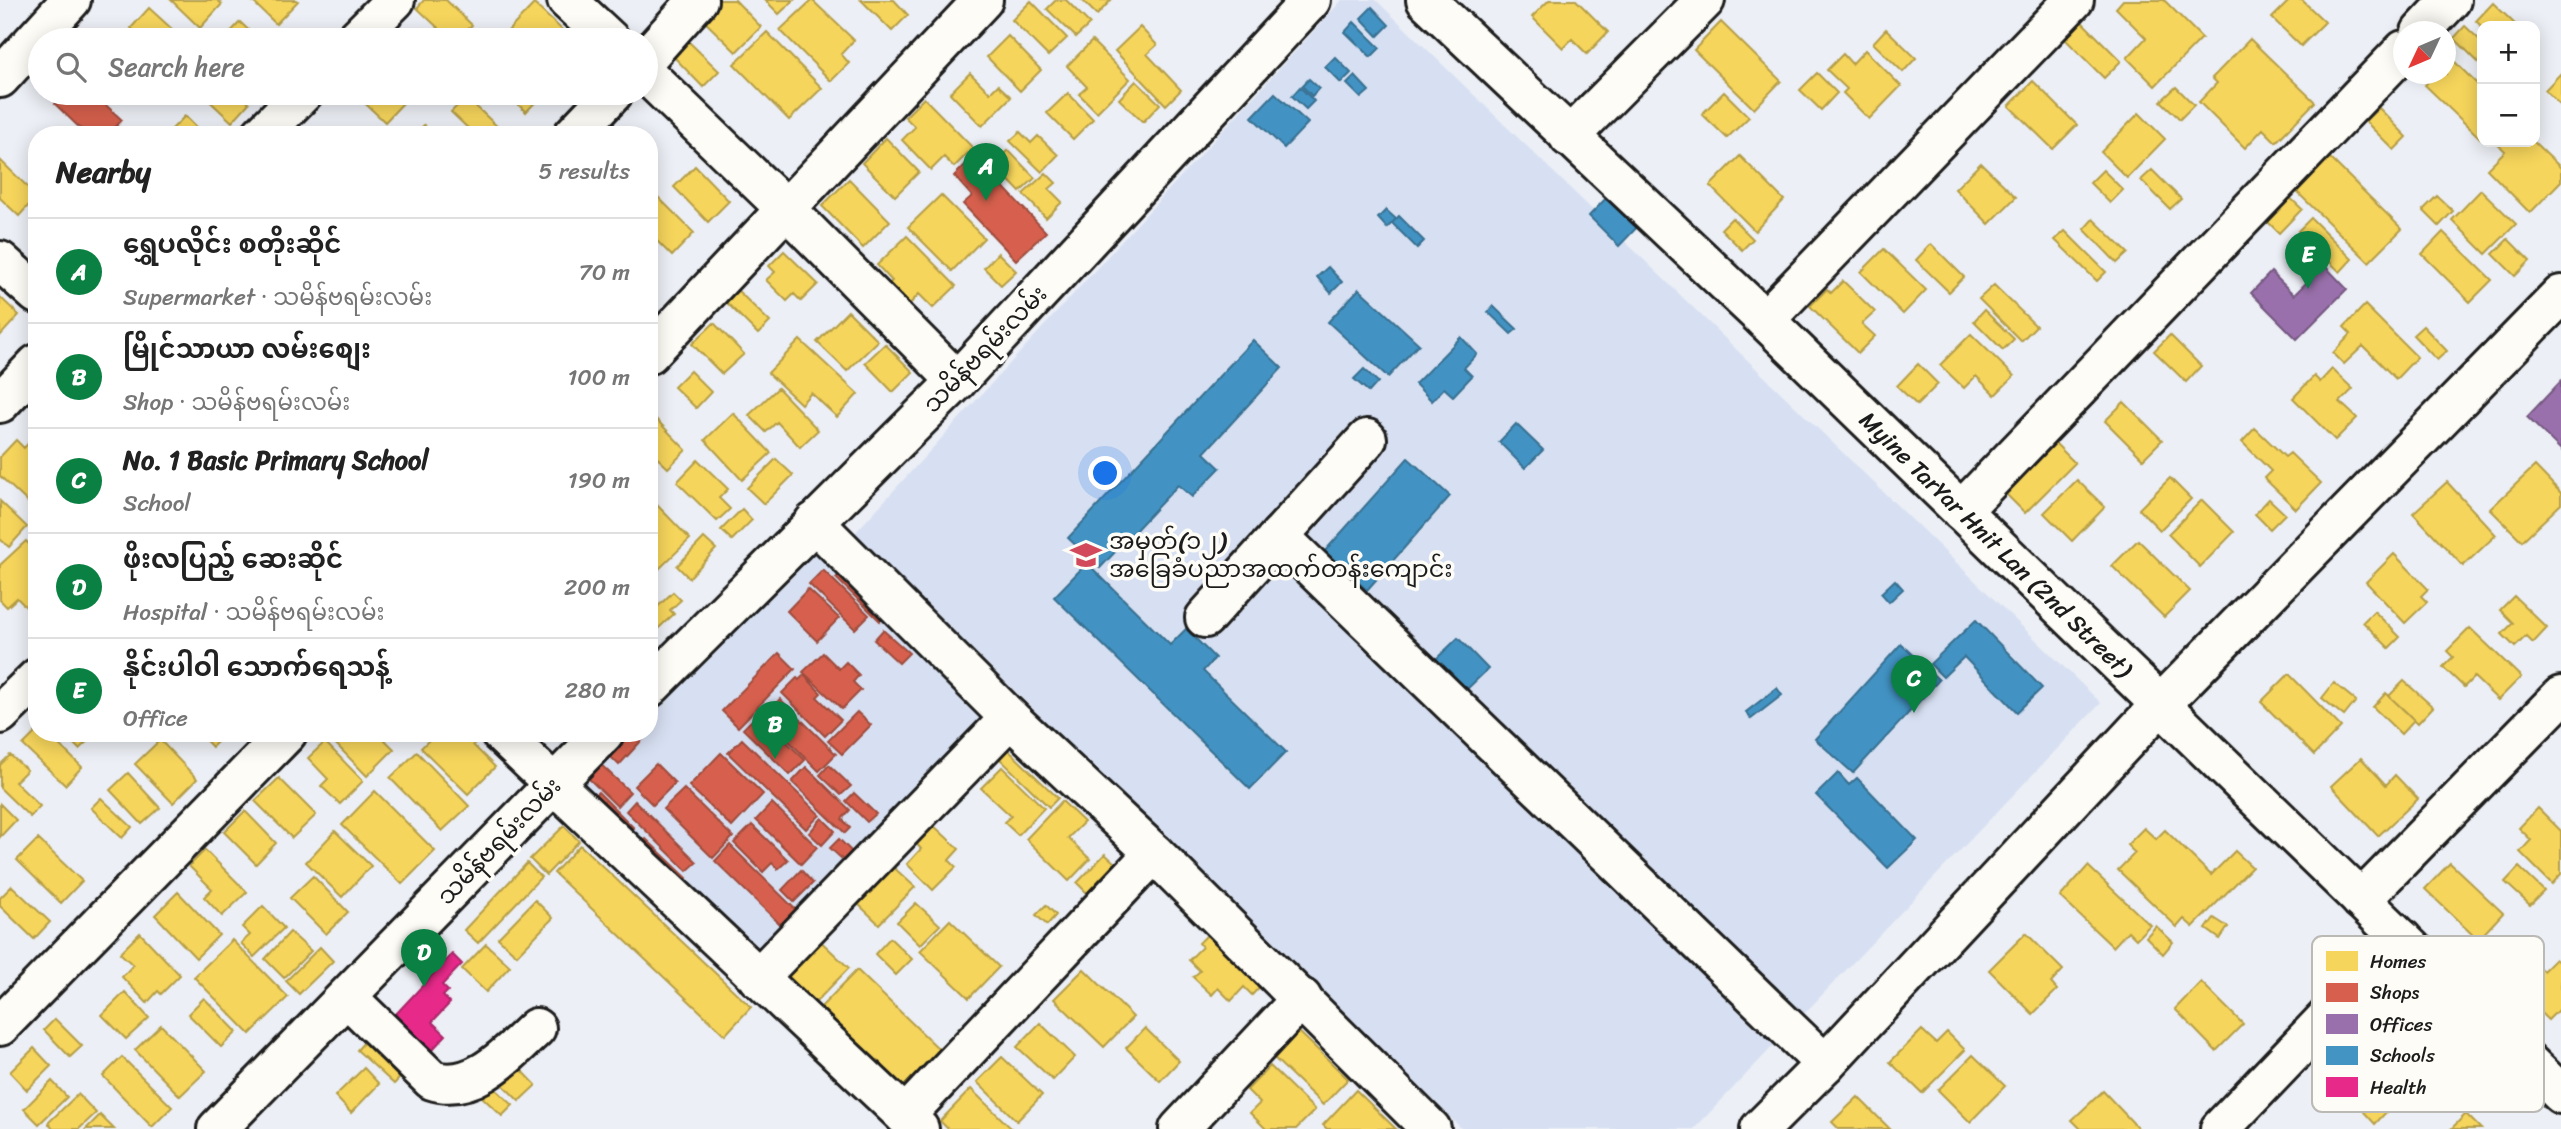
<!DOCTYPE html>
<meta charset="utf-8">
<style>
body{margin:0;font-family:Sriracha,"Noto Sans Myanmar",sans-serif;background:#f6f6f6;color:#222}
.controls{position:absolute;right:21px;top:21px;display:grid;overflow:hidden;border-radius:14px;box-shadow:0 4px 18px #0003}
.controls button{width:63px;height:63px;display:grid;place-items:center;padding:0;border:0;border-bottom:2px solid #e0e0e0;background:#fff;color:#222;font:35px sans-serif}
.compass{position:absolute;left:2393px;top:21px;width:63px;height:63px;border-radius:50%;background:#fff;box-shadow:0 4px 18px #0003;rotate:226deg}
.you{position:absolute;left:1106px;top:474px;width:24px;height:24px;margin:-18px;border:5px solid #fff;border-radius:50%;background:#1a73e8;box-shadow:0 0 0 10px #1a73e833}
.badge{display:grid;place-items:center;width:46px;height:46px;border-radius:50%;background:#0b8043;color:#fff;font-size:23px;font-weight:700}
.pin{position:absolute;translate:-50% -58px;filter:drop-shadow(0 2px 4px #0008)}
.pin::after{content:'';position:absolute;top:37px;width:24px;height:21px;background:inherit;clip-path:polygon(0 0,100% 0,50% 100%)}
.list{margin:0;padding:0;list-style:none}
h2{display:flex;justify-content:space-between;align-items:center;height:91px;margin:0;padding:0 28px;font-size:30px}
h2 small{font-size:23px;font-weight:400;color:#767676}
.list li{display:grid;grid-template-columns:46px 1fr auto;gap:21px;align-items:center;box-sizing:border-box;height:105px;padding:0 28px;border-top:2px solid #e0e0e0}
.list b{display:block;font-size:26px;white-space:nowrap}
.list p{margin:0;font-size:23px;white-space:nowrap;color:#767676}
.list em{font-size:23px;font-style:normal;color:#767676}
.icon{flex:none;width:38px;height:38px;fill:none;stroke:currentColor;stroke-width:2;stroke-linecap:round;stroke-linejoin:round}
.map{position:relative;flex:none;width:2561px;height:1129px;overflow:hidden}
.search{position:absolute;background:#fff;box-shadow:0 4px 18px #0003;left:28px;top:28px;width:630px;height:77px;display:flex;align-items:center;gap:18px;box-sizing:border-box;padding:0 24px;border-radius:38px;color:#767676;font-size:26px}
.panel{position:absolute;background:#fff;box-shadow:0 4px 18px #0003;left:28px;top:126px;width:630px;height:616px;border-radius:28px}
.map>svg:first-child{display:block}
.built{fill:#d7e0f2}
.homes{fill:#f6d55c;stroke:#b59e49;stroke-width:2}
.shops{fill:#d6604d;stroke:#9e4c3e;stroke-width:2}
.offices{fill:#9970ab;stroke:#745780;stroke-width:2}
.schools{fill:#4393c3;stroke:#376f91;stroke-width:2}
.health{fill:#e7298a;stroke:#aa2569;stroke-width:2}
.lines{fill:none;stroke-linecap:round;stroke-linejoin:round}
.minor-casing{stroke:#1c1c1c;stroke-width:44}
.minor{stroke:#fdfcf7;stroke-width:38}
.labels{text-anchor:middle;stroke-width:7;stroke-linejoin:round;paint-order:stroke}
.street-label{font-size:24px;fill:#1c1c1c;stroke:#fdfcf7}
.poi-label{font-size:24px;fill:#1c1c1c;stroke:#fdfcf7;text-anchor:start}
.key{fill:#fdfcf7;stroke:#bab9b5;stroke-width:2}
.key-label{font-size:19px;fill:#1c1c1c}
</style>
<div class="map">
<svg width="2561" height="1129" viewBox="0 0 2561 1129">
<rect width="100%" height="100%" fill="#eceff5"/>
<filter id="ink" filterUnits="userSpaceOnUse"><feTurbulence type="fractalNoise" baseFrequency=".0143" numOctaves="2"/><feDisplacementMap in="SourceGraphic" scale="14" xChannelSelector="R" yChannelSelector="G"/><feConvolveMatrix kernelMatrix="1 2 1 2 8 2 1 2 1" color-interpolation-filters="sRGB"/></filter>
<g filter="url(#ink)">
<path class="built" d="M1342 0H1376L2101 703 1694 1129H1462L854 534Z
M815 534 997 720 758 970 565 785 617 733H649V700Z"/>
<path class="homes" d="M171 0H217L222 4 200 28Z
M251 0H297L298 1 276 24Z
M424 0H446L472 25 458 40H451L417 8Z
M707 0H735L761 27 736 52 695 12Z
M765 0H794L779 14Z
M812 0 854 40 841 54 849 63 831 81 780 30Z
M861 0H894L908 15 892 31Z
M1056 0H1066L1090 24 1076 37 1047 9Z
M1082 0H1111L1097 15Z
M1549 0H1576L1608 32 1587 54 1572 39 1563 48 1532 17Z
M2123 0H2164L2202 38 2155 86 2127 58 2146 38 2116 8Z
M2290 0H2302L2325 22 2301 46 2272 18Z
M1031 1 1067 38 1048 56 1012 20Z
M2493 3 2517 26 2482 27 2476 21Z
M534 4 558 26 573 40H518L508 31Z
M149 8 184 40H144L131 28Z
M2081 21 2121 61 2104 78 2064 38Z
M240 22 259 40H228L225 38Z
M1721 22 1781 81 1754 109 1694 50Z
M2465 26 2482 42V66L2454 38Z
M1140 27 1157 45 1147 54 1181 90 1166 105 1115 51Z
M1886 29 1916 58 1903 72 1873 43Z
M767 32 822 88 789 120 734 64Z
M1008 36 1041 70 1020 91 987 57Z
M2250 39 2315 102 2276 142 2263 129 2245 148 2199 102 2217 83 2212 78Z
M687 40 719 71 703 87 672 55Z
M1092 41 1130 79 1097 112 1079 94 1087 87 1067 66Z
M1865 50 1901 86 1869 119 1843 93 1847 89 1827 70 1843 54 1852 64Z
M2451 58 2482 89V135L2480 138 2425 85 2436 74H2446V64Z
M970 73 990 93 998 85 1011 97 982 126 950 93Z
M1817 73 1837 93 1821 110 1800 90Z
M2561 73V106L2545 90Z
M1136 81 1160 104 1143 122 1119 99Z
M2033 81 2077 125 2053 149 2009 106Z
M2176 87 2194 105 2180 119 2161 101Z
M1724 92 1749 117 1727 138 1702 114Z
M201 93H238L249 103 232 122Z
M354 93H392L403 103 385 122Z
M506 93H541L543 94 526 112Z
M1068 93 1093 119 1073 139 1047 113Z
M466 97 501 130 496 135H475L451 112Z
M924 98 973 148 954 167 944 157 931 170 902 140 915 127 905 117Z
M2379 108 2407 137 2394 150 2365 121Z
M2139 113 2165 139 2127 178 2101 152Z
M185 116 204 135H177L171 130Z
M424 125 434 135H415Z
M1020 132 1031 143 1038 136 1058 155 1042 172 1010 141Z
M886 138 919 172 895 196 862 163Z
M2495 142H2534L2561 168V181L2530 213 2487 169 2505 151Z
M1008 150 1035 178 1020 192 993 164Z
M1740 156 1784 200 1755 231 1710 186Z
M2328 156 2402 229 2369 262 2295 190Z
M0 160 37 196 19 216 0 198Z
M1981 163 2016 197 1989 224 1955 189Z
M695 166 729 201 708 222 674 187Z
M2103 170 2123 190 2110 203 2090 183Z
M2152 170 2181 199 2170 209 2141 180Z
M1046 173 1056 183 1049 189 1062 202 1046 218 1023 194Z
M849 179 890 221 863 248 822 206Z
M651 190 694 233 672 256 655 239 649 245V192Z
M2481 190 2516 224 2486 254 2452 220Z
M2284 192 2302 209 2279 233 2261 215Z
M941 195 984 238 952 271 908 227Z
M2437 196 2453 211 2439 226 2423 210Z
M1732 218 1753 239 1742 250 1721 229Z
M2311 218 2352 259 2340 272 2298 231Z
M2093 219 2128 253 2117 263 2084 229Z
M2065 231 2106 272 2097 281 2055 240Z
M2443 232 2492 280 2470 302 2422 254Z
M907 236 956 286 933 308 919 294 907 307 886 286 892 281 877 265Z
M2508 239 2530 261 2515 276 2493 254Z
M1931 244 1964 277 1949 292 1916 260Z
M1884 249 1926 290 1903 314 1861 272Z
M784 251 818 284 801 301 794 294 787 301 766 280 775 272 769 266Z
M998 253 1016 271 1001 285 984 268Z
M1843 281 1875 312 1862 324 1875 336 1858 353 1810 306 1827 289 1831 293Z
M1994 285 2036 326 2021 341 1979 299Z
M733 286 770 322 758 334 722 298Z
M0 297 19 315 0 336Z
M2365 305 2417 357 2396 379 2363 346 2344 364 2333 353 2351 334 2344 327Z
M1984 310 2014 339 2003 350 1974 321Z
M848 311 878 341 847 371 817 342Z
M714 323 744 354 722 374 692 344Z
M2423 326 2447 351 2437 360 2413 335Z
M1971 334 2014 376 1995 395 1976 376 1964 388 1940 365Z
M2170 335 2201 366 2186 382 2154 351Z
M800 340 858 394 837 417 811 393 801 404 768 373Z
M885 344 913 372 893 392 865 363Z
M1918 364 1938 384 1917 405 1897 386Z
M2332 369 2353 389 2340 402 2357 418 2335 440 2293 398 2314 376 2320 382Z
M690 371 711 392 696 408 674 387Z
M778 388 818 430 800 447 777 422 766 432 749 415Z
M2124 402 2162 440 2143 459 2105 421Z
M650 413 686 450 668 468 649 450Z
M733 413 771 453 742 480 705 440Z
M2255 428 2285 457 2290 453 2321 483 2296 509 2264 478 2271 471 2242 442Z
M33 438 37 441V511L0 476V457L16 440 24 448Z
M2050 438 2075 463 2025 513 2000 488Z
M776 459 793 475 764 504 747 488Z
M698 460 728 489 719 498 730 509 717 521 677 482Z
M2535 466 2561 493V504L2522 541 2490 509Z
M2170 478 2191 499 2160 530 2139 509Z
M2077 480 2105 507 2072 541 2044 513Z
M2447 482 2496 535 2463 566 2413 513Z
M2269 499 2285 514 2270 529 2255 514Z
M2202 500 2234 532 2200 567 2168 534Z
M0 501 27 527 9 547 0 539Z
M655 503 690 539 658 570 649 562V548L651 546 649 544V508Z
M742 509 752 520 732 540 721 530Z
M704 538 716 549 689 578 677 566Z
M2138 540 2190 591 2164 617 2112 566Z
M26 541 37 552V603L29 610 17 598 7 607 0 600V565Z
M2394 554 2428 589 2421 596 2427 602 2405 623 2366 582Z
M673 592 681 600 670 610 674 614 649 637V615Z
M2514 596 2547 628 2533 643 2526 636 2515 647 2502 634 2513 623 2500 610Z
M2374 611 2400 637 2389 648 2363 622Z
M2470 628 2521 677 2498 700 2474 677 2464 687 2443 667 2453 657 2447 651Z
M2289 674 2341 727 2314 755 2261 702Z
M2404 681 2433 707 2418 723 2389 696Z
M2334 683 2356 701 2344 716 2322 698Z
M2386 693 2414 720 2401 734 2373 707Z
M37 731V733H47L82 767 65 785 23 745Z
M63 733H92L94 735 79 749Z
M199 733H226L212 747Z
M331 733H378L394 749 367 776 328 736Z
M436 733H450L456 739 461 733H470L477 740 473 745 495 767 468 794 421 748Z
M160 740 197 779 173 803 135 764Z
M325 742 363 781 340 804 321 786 328 779 308 758Z
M1004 746 1058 798 1049 807 995 754Z
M417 752 469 806 442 831 390 778Z
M10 755 27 770 15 782 40 806 30 817 0 788V765Z
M2361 758 2386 785 2395 775 2418 799 2378 836 2331 786Z
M1002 767 1044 808 1018 835 1004 822 1011 816 981 788Z
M128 773 160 808 142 824 110 790Z
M279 778 316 815 292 838 255 801Z
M375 791 435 851 402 884 342 825Z
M101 798 132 827 122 838 91 808Z
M1062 801 1084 822 1068 838 1090 859 1069 881 1026 839Z
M0 804 16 820 0 837Z
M2538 808 2561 831V874L2552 884 2520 852 2531 840 2519 828Z
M245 811 276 843 256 864 224 832Z
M933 825 959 849 949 860 956 867 933 890 907 864 921 849 916 843Z
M564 826 579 841 546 875 530 859Z
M2144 828 2156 839 2165 830 2211 875 2235 851 2252 867 2193 927 2184 919 2177 927 2118 870 2135 853 2127 845Z
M335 831 371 866 342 897 306 862Z
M38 839 82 881 61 903 17 860Z
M580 845 751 1007 725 1035 554 873Z
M205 850 247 892 222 916 204 897 212 889 189 866Z
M1105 854 1115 863 1087 893 1077 883Z
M527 863 541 877 478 943 464 930Z
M2450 863 2503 913 2478 940 2425 889Z
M891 865 915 887 879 924 856 902Z
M2088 866 2150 925 2136 939 2128 931 2113 947 2060 897Z
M2519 867 2544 891 2530 905 2505 882Z
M313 876 348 912 326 934 290 898Z
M12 886 50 922 34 939 0 906V898Z
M178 892 219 935 196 958 155 915Z
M535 900 553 918 517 955 498 938Z
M916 903 940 925 920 945 897 922Z
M1046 905 1056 915 1047 925 1036 915Z
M263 906 284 928 254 957 241 943 250 935 242 927Z
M2214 918 2228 927 2220 939 2206 929Z
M950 920 999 967 969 998 920 951Z
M2156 926 2173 942 2163 954 2146 937Z
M1212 930 1264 982 1252 995 1244 987 1231 1001 1218 988 1212 995 1193 977 1200 971 1189 960 1202 947 1199 943Z
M290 932 311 951 284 978 265 959Z
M140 933 180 975 161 994 158 991 147 1003 122 977 133 965 120 953Z
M2026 933 2063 970 2051 983 2057 990 2033 1014 1989 970Z
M814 935 849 968 810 1008 776 975Z
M890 938 912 959 896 975 875 954Z
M232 940 288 997 250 1034 194 977Z
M486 944 510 966 486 992 462 969Z
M320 947 333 961 299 994 286 981Z
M2555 959 2561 964V1013L2558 1010 2548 1020 2521 994 2530 985 2520 975 2533 962 2543 971Z
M1084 969 1133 1017 1104 1047 1054 999Z
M857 970 941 1051 902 1091 818 1010Z
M2201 982 2243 1024 2216 1051 2175 1009Z
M125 992 149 1018 126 1039 102 1015Z
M204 998 237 1032 221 1047 188 1014Z
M55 1019 82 1046 70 1057 44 1030Z
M1040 1023 1075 1057 1053 1080 1017 1047Z
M161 1025 206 1071 180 1096 135 1050Z
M1145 1028 1179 1061 1160 1081 1126 1048Z
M1296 1029 1348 1079 1323 1105 1271 1055Z
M375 1030 412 1065 394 1084 357 1050Z
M1922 1030 1936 1043 1947 1032 1965 1050 1922 1093 1890 1062Z
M34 1048 51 1066 27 1090 10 1072Z
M1973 1055 2005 1086 1970 1122 1938 1090Z
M122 1057 172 1107 152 1127 103 1076Z
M1002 1057 1042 1095 1017 1121 977 1082Z
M516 1064 536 1085 519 1101 499 1081Z
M1270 1066 1315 1110 1296 1129H1266L1250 1113 1260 1103 1247 1090Z
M364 1068 379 1084 351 1113 335 1096Z
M52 1081 67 1097 39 1124 24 1109Z
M490 1084 513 1105 502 1116 479 1094Z
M971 1089 1012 1129H948L940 1121Z
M1356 1090 1396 1129H1327L1323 1125Z
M2103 1091 2138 1128 2136 1129H2081L2072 1120Z
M78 1094 96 1113 79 1129H53L48 1123Z
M1858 1097 1890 1129H1839L1832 1122Z
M2379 1097 2390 1108 2375 1124 2364 1112Z
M2466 1114 2481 1129H2451Z
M100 1115 114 1129H86Z"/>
<path class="shops" d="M66 93H93L122 120 108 135H87L55 104Z
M974 156 1046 232 1016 260 963 204 972 196 954 176Z
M845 569 889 611 880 621 836 578Z
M823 570 869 615 855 629 809 584Z
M808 589 839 618 817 641 787 611Z
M883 630 909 653 899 663 874 640Z
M779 653 795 669 738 727 722 711Z
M823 653 839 669 846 662 859 675 853 682 861 690 842 709 803 672Z
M804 675 821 693 817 697 841 720 825 736 782 693 797 678 799 680Z
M780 699 836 754 819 771 764 716Z
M857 712 871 725 842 754 828 741Z
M758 714 805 760 790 775 743 729Z
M616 733H637L643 739 619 765 602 748Z
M742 739 820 815 806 829 728 753Z
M721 753 763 794 732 827 689 786Z
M597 761 630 792 617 806 584 774Z
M656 764 675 783 653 805 634 786Z
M829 765 851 786 841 795 820 775Z
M806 767 850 810 842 819 850 828 845 833 792 782Z
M684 789 733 837 713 858 663 809Z
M598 792 634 828 627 836 590 800Z
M854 793 876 814 867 822 846 801Z
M635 801 697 862 687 871 626 811Z
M772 803 817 847 801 864 756 820Z
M822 818 835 831 822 845 809 833Z
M752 825 788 860 778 869 772 863 763 872 734 843Z
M646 839 687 878 679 886 639 846Z
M839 839 852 852 843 860 830 848Z
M730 845 797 911 782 926 715 861Z
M801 870 813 883 794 902 782 890Z"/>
<path class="offices" d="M2324 265 2347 289 2297 339 2251 293 2271 272 2294 295Z
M2561 381V450L2527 417Z"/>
<path class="schools" d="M1372 7 1389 25 1378 36 1361 18Z
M1354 22 1380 48 1371 57 1345 32Z
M1335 57 1351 73 1341 83 1325 67Z
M1355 76 1369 91 1361 98 1347 84Z
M1309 79 1319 88 1312 96 1302 86Z
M1300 87 1314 101 1306 109 1292 96Z
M1275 93 1308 123 1284 148 1252 117Z
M1611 193 1642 222 1619 246 1589 216Z
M1386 210 1396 219 1387 228 1378 218Z
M1399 216 1424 241 1417 248 1392 223Z
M1328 267 1342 282 1331 293 1317 277Z
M1359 289 1419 344 1388 377 1328 322Z
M1493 306 1517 329 1511 334 1488 312Z
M1461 337 1477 354 1464 368 1472 376 1453 396 1444 388 1432 401 1415 384Z
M1253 340 1282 368 1204 453 1220 468 1192 497 1178 485 1100 568 1068 538Z
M1364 369 1378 382 1369 392 1354 379Z
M1516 424 1543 450 1525 468 1499 442Z
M1408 458 1450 496 1367 590 1324 552Z
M1087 563 1170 645 1186 629 1215 658 1203 671 1286 752 1250 789 1054 597Z
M1895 580 1903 589 1889 602 1881 593Z
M1976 620 2042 688 2017 712 1964 657 1943 677 1930 664Z
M1458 638 1488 669 1466 690 1436 659Z
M1901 644 1939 680 1853 773 1815 739Z
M1777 688 1782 695 1751 719 1746 712Z
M1838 773 1849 785 1857 778 1917 840 1888 868 1816 795Z"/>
<path class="health" d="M452 954 462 964 442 985 448 991 443 996 450 1003 432 1022 446 1035 432 1050 395 1015Z"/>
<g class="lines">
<g class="minor-casing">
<g id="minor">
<path d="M567 0 610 40"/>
<path id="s1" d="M1426 0 1765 320 2561 1094"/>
<path d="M2421 32 2451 0"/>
<path d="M355 40 395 0"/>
<path d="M646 58 698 0"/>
<path d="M646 74 786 209 957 381"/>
<path d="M0 78 71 0"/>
<path d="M261 135 303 93"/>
<path d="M573 135 613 93"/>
<path d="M1569 137 1705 0"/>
<path d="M0 261 37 294"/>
<path d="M1765 320 2074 0"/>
<path d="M649 354 983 0"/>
<path d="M0 403 37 364"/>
<path d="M1961 511 2404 50"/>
<path d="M814 522 1010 718 1154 853 1431 1129"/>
<path d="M1279 536 1825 1064"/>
<path d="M1205 618 1367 439"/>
<path d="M649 688 957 381 1311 0"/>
<path d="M0 714 37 678"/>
<path d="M500 733 919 1129"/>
<path d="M2361 900 2561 696"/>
<path d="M758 978 1010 718"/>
<path d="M347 997 432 1080C473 1094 509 1053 536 1028"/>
<path d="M0 1026 287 733"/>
<path d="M905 1116 1154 853"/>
<path d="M217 1129 604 733"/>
<path d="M1179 1129 1302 998"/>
<path d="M1760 1129 1825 1064 2160 705 2561 295"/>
<path d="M2220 1129 2402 939"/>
</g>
</g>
<use href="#minor" class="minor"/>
</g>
</g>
<defs>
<g id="school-bare" transform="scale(2.415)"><path d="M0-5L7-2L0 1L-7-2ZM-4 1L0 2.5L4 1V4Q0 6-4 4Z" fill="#d1495b" stroke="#fdfcf7" stroke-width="2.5" paint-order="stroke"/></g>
</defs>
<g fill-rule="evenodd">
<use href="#school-bare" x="1086" y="555"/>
</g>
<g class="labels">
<g class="street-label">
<text transform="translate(985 349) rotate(-46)" y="8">သမိန်ဗရမ်းလမ်း</text>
<text dy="8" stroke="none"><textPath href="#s1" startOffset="788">Myine TarYar Hnit Lan (2nd Street)</textPath></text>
<text transform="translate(499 841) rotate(-46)" y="8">သမိန်ဗရမ်းလမ်း</text>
</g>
<g class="poi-label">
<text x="1109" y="549">အမှတ်(၁၂)<tspan x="1109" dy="28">အခြေခံပညာအထက်တန်းကျောင်း</tspan></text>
</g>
</g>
<rect x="2312" y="936" width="232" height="176" rx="10" class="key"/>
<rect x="2326" y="951" width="32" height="20" fill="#f6d55c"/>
<rect x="2326" y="983" width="32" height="19" fill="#d6604d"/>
<rect x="2326" y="1014" width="32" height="20" fill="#9970ab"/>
<rect x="2326" y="1046" width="32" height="19" fill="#4393c3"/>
<rect x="2326" y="1077" width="32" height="20" fill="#e7298a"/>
<g class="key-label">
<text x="2370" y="968">Homes</text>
<text x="2370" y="999">Shops</text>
<text x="2370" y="1031">Offices</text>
<text x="2370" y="1062">Schools</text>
<text x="2370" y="1094">Health</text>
</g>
</svg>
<div class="controls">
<button>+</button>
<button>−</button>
</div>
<svg class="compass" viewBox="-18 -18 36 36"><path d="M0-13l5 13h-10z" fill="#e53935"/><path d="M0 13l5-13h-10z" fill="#767676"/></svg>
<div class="you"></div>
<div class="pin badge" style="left:986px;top:201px">A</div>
<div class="pin badge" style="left:775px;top:759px">B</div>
<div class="pin badge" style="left:1914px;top:713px">C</div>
<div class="pin badge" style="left:424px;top:987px">D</div>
<div class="pin badge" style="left:2308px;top:289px">E</div>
<div class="search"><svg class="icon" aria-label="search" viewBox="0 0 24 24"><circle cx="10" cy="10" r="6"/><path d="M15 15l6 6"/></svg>Search here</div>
<section class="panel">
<h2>Nearby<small>5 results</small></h2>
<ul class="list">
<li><span class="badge">A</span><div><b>ရွှေပလိုင်း စတိုးဆိုင်</b><p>Supermarket · သမိန်ဗရမ်းလမ်း</p></div><em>70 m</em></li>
<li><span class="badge">B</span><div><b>မြိုင်သာယာ လမ်းစျေး</b><p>Shop · သမိန်ဗရမ်းလမ်း</p></div><em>100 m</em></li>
<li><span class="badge">C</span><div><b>No. 1 Basic Primary School</b><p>School</p></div><em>190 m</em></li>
<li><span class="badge">D</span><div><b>ဖိုးလပြည့် ဆေးဆိုင်</b><p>Hospital · သမိန်ဗရမ်းလမ်း</p></div><em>200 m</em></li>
<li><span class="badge">E</span><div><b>နိုင်းပါဝါ သောက်ရေသန့်</b><p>Office</p></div><em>280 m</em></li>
</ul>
</section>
</div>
